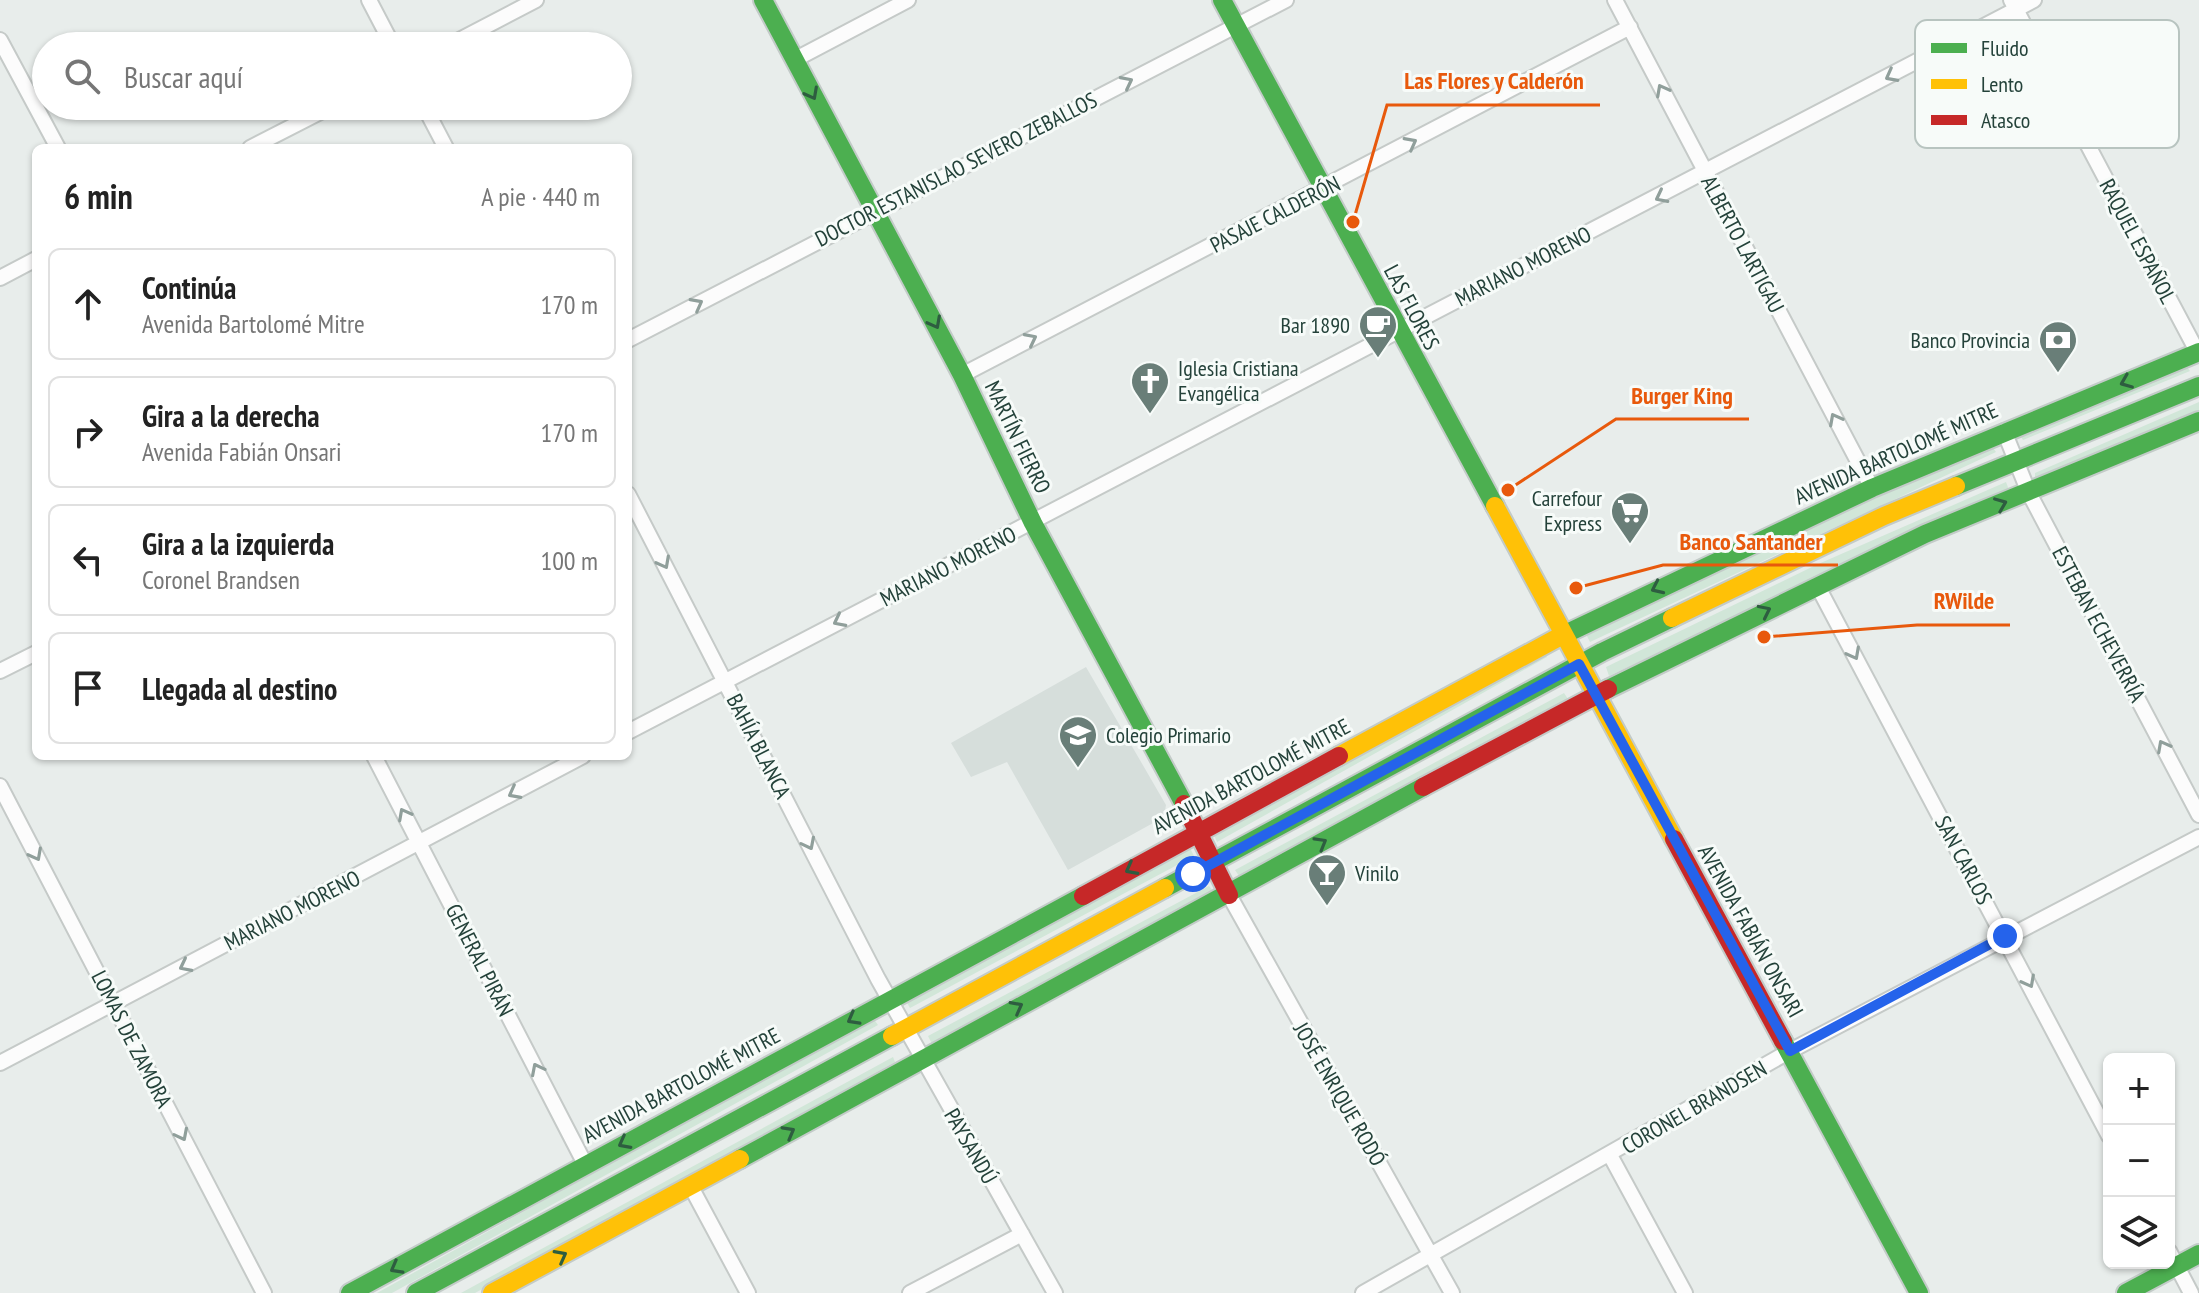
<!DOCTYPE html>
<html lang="es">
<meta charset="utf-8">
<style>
body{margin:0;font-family:"PT Sans Narrow",sans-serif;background:#f2f2f2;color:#222}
.controls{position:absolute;right:24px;bottom:24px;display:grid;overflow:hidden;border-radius:12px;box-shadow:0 2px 6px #0004}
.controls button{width:72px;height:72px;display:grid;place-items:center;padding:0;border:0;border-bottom:2px solid #e0e0e0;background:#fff;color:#222;font:40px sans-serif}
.stop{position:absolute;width:24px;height:24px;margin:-18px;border:6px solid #2563eb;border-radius:50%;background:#fff}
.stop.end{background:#2563eb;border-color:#fff;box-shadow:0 2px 8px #0008}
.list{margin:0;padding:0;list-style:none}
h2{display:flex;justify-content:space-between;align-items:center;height:104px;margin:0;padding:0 32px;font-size:34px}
h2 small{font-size:26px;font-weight:400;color:#767676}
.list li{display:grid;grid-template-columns:52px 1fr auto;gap:24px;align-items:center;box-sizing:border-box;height:112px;margin:0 16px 16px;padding:0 16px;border:2px solid #e0e0e0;border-radius:12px}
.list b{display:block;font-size:30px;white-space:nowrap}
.list p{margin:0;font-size:26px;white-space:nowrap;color:#767676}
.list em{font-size:26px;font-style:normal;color:#767676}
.icon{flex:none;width:44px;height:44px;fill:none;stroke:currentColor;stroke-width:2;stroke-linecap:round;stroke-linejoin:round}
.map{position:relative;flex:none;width:2199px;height:1293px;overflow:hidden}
.search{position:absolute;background:#fff;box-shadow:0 2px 6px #0004;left:32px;top:32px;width:600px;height:88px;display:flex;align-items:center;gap:20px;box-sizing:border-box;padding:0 28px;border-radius:44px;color:#767676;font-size:30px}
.panel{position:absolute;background:#fff;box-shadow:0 2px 6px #0004;left:32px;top:144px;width:600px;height:616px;border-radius:12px}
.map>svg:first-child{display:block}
.built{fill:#d6dedb}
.green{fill:#d1e6d8}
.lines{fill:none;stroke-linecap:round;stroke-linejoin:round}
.street-casing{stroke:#c5cac8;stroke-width:18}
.fast-casing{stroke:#c3cbc8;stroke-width:22}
.slow-casing{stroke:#c3cbc8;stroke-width:22}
.jam-casing{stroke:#c3cbc8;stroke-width:22}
.street{stroke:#fcfcfc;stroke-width:14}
.fast{stroke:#4caf50;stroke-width:18}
.slow{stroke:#ffc107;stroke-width:18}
.jam{stroke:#c62828;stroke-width:18}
.oneway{stroke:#909f9b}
.oneway2{stroke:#2e5d40}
.route{stroke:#2563eb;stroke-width:10}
.labels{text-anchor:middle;stroke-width:6;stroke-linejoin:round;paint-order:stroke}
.street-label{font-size:22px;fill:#24423a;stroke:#f7fbf9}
.poi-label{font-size:22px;fill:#24423a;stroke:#f7fbf9;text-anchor:end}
.key{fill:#f7fbf9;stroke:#b8c4c0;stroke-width:2}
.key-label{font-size:22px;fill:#24423a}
.leader{fill:none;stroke:#e8590c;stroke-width:3}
.callout-dot{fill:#e8590c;stroke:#f7fbf9;stroke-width:3}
.callout-label{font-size:24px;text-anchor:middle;font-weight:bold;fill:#e8590c;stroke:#f7fbf9;stroke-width:6;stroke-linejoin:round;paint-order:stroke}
</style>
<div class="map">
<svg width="2199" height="1293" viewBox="0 0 2199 1293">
<rect width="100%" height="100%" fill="#e8edeb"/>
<path class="built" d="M1086 667 1166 805 1164 817 1068 870 1007 762 971 777 951 743Z"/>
<path class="green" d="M2186 366 2190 371 2023 440 2020 435Z
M2199 402V411L2035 478V473Z
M1991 445 1996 452 1590 642 1585 632 1872 497Z
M2006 482 2009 490 1915 530 1609 676 1606 667 1816 565Z
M1544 651 1547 657 1217 842 1214 835Z
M1564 693 1568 699 1239 876 1235 870Z
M1190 848 1194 856 910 1008 906 1001Z
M1209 886 1213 891 932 1044 928 1036Z
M873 1018 878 1025 392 1293H377Z
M893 1057 895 1062 475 1293H461Z"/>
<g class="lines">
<g class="street-casing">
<path id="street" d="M369 0 393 46
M1615 0 1872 488
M2011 0 2199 355
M0 40 58 148
M448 46 536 0
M794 60 908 0
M424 106 446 148
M250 148 332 106
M0 278 36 259
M628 340 1286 0
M962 375 1630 27
M2004 431 2029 493 2199 815
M628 494 878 979 1055 1293
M1817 585 2109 1136
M0 671 36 653
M628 732 2034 0
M374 756 585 1164
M0 786 264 1293
M1229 895 1452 1293
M0 1063 583 756
M1610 1155 1685 1293
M690 1185 748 1293
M2169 1251 2191 1293
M910 1293 1022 1234
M1363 1293 1790 1051 2199 837"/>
</g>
<g class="fast-casing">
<path id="fast" d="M763 0 962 375 1033 523 1184 804
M1222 0 1495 506
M1956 486 2199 386
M1559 637 1872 488 2199 352
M1608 689 1925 534 2199 421
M1165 888 1602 652 1672 618
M1783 1041 1919 1293
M740 1159 1423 787
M350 1293 1083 896
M416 1293 892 1036
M2126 1293 2199 1254"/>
</g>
<g class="slow-casing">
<path id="slow" d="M1495 506 1674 839
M1672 618 1884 516 1956 486
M1339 756 1559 637
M892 1036 1165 888
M492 1293 740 1159"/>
</g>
<g class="jam-casing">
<path id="jam" d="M1423 787 1608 689
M1184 804 1229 895
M1674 839 1783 1041
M1083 896 1339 756"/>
</g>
<use href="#street" class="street"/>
<use href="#fast" class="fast"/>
<use href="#slow" class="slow"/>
<use href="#jam" class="jam"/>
</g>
<defs><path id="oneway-chevron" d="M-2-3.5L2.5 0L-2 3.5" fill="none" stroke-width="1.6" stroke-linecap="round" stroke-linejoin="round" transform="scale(2)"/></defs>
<g class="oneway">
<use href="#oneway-chevron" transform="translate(1891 76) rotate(152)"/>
<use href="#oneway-chevron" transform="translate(1127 82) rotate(-27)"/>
<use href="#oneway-chevron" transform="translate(1662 90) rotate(-118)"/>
<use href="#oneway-chevron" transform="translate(1411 143) rotate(-28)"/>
<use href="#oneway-chevron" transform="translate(1661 197) rotate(153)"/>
<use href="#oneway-chevron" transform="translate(697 304) rotate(-28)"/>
<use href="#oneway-chevron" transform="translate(1031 339) rotate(-27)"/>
<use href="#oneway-chevron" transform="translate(1835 419) rotate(-118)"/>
<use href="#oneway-chevron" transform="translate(664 563) rotate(62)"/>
<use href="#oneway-chevron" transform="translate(839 621) rotate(153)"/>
<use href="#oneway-chevron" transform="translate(1854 654) rotate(62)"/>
<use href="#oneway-chevron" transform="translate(2163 746) rotate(-118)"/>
<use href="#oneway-chevron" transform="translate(514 793) rotate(152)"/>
<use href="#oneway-chevron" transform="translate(404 814) rotate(-118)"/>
<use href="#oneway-chevron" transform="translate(809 844) rotate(63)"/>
<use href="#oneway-chevron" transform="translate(36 855) rotate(62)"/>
<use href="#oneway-chevron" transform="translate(185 966) rotate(153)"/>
<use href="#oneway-chevron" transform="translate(2029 982) rotate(62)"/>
<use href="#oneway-chevron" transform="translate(537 1069) rotate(-117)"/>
<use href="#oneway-chevron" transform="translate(182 1135) rotate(63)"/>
</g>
<g class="oneway2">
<use href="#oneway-chevron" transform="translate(812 94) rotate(62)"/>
<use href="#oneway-chevron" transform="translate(935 323) rotate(62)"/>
<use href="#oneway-chevron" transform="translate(2126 382) rotate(158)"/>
<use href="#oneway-chevron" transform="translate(2001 504) rotate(-22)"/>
<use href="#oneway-chevron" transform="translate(1657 588) rotate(155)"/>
<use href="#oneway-chevron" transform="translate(1765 611) rotate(-26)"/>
<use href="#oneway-chevron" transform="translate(1321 843) rotate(-30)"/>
<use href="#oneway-chevron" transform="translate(1131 869) rotate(152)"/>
<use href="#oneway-chevron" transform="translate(1017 1007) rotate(-28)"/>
<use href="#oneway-chevron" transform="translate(853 1019) rotate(151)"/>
<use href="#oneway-chevron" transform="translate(789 1132) rotate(-29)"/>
<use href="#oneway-chevron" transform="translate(624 1143) rotate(152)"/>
<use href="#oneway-chevron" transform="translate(561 1256) rotate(-28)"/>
<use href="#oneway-chevron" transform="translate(396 1268) rotate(151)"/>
</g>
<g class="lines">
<path class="route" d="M1193 874 1579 664 1790 1051 2005 936"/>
</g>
<defs>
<g id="cafe-pin" transform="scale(2)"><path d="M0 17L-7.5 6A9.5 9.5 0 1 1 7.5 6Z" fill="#697e78" stroke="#f7fbf9"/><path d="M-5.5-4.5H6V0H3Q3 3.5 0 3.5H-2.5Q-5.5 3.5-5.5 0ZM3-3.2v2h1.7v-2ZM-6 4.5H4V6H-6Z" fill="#fff"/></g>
<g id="bank-pin" transform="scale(2)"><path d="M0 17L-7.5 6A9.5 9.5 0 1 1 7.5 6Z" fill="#697e78" stroke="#f7fbf9"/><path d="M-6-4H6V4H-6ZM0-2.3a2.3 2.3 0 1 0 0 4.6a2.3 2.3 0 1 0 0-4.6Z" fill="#fff"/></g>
<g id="church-pin" transform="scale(2)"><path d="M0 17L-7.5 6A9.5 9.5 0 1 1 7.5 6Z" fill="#697e78" stroke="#f7fbf9"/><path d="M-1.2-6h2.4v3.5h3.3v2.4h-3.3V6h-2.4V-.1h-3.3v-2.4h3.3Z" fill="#fff"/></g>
<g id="supermarket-pin" transform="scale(2)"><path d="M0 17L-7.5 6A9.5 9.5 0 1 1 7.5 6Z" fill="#697e78" stroke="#f7fbf9"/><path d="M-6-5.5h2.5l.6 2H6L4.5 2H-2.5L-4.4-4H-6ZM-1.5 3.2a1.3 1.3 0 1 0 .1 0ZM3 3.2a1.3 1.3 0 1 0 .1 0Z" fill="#fff"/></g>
<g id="school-pin" transform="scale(2)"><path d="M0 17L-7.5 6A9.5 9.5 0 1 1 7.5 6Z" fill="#697e78" stroke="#f7fbf9"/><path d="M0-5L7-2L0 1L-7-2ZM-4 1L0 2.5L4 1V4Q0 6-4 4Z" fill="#fff"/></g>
<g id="bar-pin" transform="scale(2)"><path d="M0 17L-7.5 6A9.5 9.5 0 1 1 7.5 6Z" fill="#697e78" stroke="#f7fbf9"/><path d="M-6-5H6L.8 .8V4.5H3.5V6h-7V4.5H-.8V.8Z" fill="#fff"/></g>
</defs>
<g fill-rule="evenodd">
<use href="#cafe-pin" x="1378" y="325"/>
<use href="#bank-pin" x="2058" y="340"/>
<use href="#church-pin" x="1150" y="381"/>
<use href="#supermarket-pin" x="1630" y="511"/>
<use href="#school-pin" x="1078" y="735"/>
<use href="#bar-pin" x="1327" y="873"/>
</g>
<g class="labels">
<g class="street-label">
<text transform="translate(956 169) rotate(-27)" y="8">DOCTOR ESTANISLAO SEVERO ZEBALLOS</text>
<text transform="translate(1275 214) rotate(-27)" y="8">PASAJE CALDERÓN</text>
<text transform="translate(2138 241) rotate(62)" y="8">RAQUEL ESPAÑOL</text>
<text transform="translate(1743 244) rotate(62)" y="8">ALBERTO LARTIGAU</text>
<text transform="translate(1523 266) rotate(-27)" y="8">MARIANO MORENO</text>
<text transform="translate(1412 307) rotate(62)" y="8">LAS FLORES</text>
<text transform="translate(1018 437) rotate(64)" y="8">MARTÍN FIERRO</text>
<text transform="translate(1896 453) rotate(-24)" y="8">AVENIDA BARTOLOMÉ MITRE</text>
<text transform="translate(948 566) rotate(-27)" y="8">MARIANO MORENO</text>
<text transform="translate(2099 624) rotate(62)" y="8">ESTEBAN ECHEVERRÍA</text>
<text transform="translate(759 746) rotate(63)" y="8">BAHÍA BLANCA</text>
<text transform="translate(1251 776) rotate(-28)" y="8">AVENIDA BARTOLOMÉ MITRE</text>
<text transform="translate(1964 860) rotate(62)" y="8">SAN CARLOS</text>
<text transform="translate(292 910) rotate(-27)" y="8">MARIANO MORENO</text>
<text transform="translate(1751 931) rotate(61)" y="8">AVENIDA FABIÁN ONSARI</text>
<text transform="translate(480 960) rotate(63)" y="8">GENERAL PIRÁN</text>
<text transform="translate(132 1039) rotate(63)" y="8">LOMAS DE ZAMORA</text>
<text transform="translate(681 1085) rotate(-28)" y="8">AVENIDA BARTOLOMÉ MITRE</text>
<text transform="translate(1340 1094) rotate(60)" y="8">JOSÉ ENRIQUE RODÓ</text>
<text transform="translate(1694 1107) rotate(-30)" y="8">CORONEL BRANDSEN</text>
<text transform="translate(971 1146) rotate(60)" y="8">PAYSANDÚ</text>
</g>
<g class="poi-label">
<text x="1350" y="333">Bar 1890</text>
<text x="2030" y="348">Banco Provincia</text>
<text x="1178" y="376" text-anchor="start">Iglesia Cristiana<tspan x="1178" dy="25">Evangélica</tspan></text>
<text x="1602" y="506">Carrefour<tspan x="1602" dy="25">Express</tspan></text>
<text x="1106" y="743" text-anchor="start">Colegio Primario</text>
<text x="1355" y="881" text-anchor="start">Vinilo</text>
</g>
</g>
<rect x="1915" y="20" width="264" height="128" rx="12" class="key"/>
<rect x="1931" y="43" width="36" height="10" fill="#4caf50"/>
<rect x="1931" y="79" width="36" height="10" fill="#ffc107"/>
<rect x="1931" y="115" width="36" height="10" fill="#c62828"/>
<g class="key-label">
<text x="1981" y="56">Fluido</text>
<text x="1981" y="92">Lento</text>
<text x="1981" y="128">Atasco</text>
</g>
<path class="leader" d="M1353 222L1387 105H1600M1508 490L1616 419H1749M1576 588L1663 565H1838M1764 637L1917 625H2010"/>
<g class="callout-dot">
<circle cx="1353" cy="222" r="8"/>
<circle cx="1508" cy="490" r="8"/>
<circle cx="1576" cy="588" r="8"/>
<circle cx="1764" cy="637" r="8"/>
</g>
<g class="callout-label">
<text x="1494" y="89">Las Flores y Calderón</text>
<text x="1682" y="404">Burger King</text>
<text x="1751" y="550">Banco Santander</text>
<text x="1964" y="609">RWilde</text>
</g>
</svg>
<div class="controls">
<button>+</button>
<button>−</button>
<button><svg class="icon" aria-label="layers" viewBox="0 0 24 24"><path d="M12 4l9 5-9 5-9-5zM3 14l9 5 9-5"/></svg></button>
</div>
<div class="stop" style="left:1193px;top:874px"></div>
<div class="stop end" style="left:2005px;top:936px"></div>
<div class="search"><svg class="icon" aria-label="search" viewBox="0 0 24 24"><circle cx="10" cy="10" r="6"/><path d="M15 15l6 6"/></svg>Buscar aquí</div>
<section class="panel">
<h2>6 min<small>A pie · 440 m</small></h2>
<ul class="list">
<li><svg class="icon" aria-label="ahead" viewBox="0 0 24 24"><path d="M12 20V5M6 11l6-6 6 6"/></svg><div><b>Continúa</b><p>Avenida Bartolomé Mitre</p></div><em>170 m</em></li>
<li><svg class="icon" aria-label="right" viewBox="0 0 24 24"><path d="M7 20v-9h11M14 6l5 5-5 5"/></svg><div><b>Gira a la derecha</b><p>Avenida Fabián Onsari</p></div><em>170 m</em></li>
<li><svg class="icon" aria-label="left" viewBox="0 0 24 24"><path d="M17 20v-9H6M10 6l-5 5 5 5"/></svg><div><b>Gira a la izquierda</b><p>Coronel Brandsen</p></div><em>100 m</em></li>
<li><svg class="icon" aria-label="arrive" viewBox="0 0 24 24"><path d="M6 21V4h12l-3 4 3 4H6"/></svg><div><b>Llegada al destino</b></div></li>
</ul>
</section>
</div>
